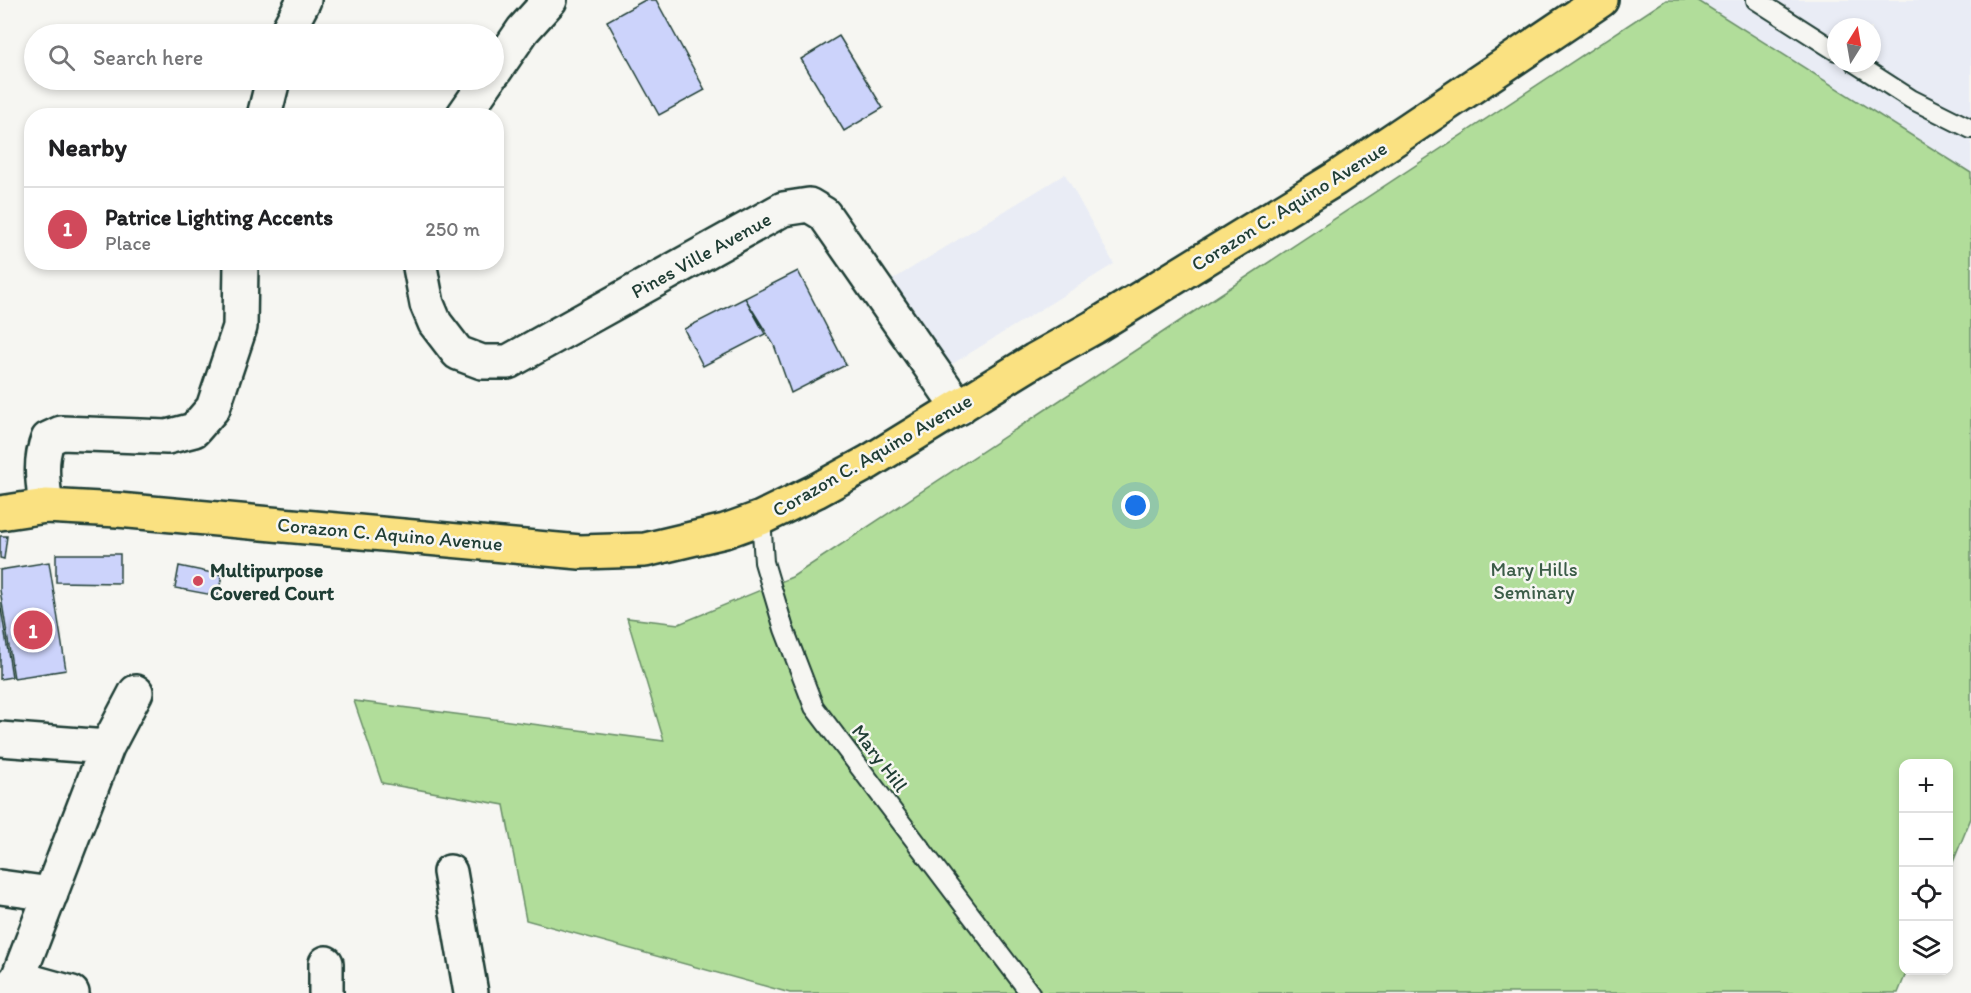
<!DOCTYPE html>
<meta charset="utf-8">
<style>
body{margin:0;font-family:Itim,sans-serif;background:#f6f6f6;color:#202124}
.controls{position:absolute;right:18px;bottom:18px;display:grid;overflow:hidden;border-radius:12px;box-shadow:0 3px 9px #0003}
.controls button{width:54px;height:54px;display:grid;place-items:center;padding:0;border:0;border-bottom:2px solid #e0e0e0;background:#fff;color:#202124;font:30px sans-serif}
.compass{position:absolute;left:1827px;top:18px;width:54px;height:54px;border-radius:50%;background:#fff;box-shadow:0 3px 9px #0003;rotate:11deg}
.you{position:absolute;left:1136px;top:506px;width:21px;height:21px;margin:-15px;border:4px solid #fff;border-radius:50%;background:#1a73e8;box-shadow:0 0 0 9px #1a73e833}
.badge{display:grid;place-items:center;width:39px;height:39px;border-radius:50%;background:#d1495b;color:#fff;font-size:20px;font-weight:700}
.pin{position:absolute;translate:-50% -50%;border:3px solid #fff;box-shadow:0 2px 6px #0006}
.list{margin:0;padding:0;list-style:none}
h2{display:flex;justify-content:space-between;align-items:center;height:78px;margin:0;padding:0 24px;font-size:26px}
h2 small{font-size:20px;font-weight:400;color:#757577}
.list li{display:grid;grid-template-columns:39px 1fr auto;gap:18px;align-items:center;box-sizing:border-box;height:84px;padding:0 24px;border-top:2px solid #e0e0e0}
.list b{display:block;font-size:22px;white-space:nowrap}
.list p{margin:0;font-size:20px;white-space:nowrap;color:#757577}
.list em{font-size:20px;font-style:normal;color:#757577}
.icon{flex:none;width:33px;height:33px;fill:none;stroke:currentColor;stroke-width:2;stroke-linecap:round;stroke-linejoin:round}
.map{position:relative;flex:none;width:1971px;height:993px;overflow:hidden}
.search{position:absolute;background:#fff;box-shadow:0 3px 9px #0003;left:24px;top:24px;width:480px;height:66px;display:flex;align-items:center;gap:15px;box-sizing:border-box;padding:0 21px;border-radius:33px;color:#757577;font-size:22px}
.panel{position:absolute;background:#fff;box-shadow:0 3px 9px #0003;left:24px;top:108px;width:480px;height:162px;border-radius:24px}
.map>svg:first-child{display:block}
.built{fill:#e9ecf5;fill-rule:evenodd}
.green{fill:#b1dd9a;stroke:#688d67;stroke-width:1.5}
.building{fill:#ccd3fb;stroke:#1f3d34;stroke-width:1.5}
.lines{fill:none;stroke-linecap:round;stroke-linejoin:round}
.service-casing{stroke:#1f3d34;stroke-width:22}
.minor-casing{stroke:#1f3d34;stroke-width:38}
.primary-casing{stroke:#1f3d34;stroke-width:38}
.service{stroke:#f6f6f2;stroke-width:18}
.minor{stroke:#f6f6f2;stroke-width:33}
.primary{stroke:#fae181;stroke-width:33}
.poi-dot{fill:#d1495b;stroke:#f6f6f2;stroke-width:2}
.labels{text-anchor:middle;stroke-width:5;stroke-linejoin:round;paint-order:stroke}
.street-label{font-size:20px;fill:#1f3d34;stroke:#f6f6f2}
.park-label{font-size:20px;fill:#3c5d48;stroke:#f6f6f2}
.poi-label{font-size:20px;font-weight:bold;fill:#1f3d34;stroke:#f6f6f2;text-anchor:start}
</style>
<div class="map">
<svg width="1971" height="993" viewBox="0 0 1971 993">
<rect width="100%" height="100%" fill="#f6f6f2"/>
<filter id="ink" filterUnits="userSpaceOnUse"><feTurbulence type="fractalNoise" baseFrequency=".0167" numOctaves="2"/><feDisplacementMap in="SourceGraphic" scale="12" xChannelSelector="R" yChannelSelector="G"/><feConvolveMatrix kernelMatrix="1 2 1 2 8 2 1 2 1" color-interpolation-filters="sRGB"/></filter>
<g filter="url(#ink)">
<path class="built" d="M1697 0H1971V173H1970ZM1836 27H1872V63H1836Z
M1065 174 1114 264 941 371 892 280Z"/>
<path class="green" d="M1666 0H1697L1971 173V818L1949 872 1948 764H1904V970L1907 971 1898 993H790L526 920 504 805 382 783 354 701 664 741 627 618 679 624 792 577Z"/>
<path class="building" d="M645 0H656L705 90 659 115 607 21Z
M839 36 883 108 844 131 801 59Z
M798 271 846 365 791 393 774 345 745 298Z
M745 298 765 334 703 366 684 329Z
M0 536H7L4 559 0 558Z
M56 554H120V583L56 582Z
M49 562 66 670 14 678 0 590V570Z
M179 566 222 575 218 596 175 588Z
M0 602 12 677 0 679Z"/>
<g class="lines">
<g class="service-casing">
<path id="service" d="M1756 0 1836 51
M1855 63 1911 99 1971 129
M761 518 764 562 784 629 814 707 1030 993"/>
</g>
<g class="minor-casing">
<path id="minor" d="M286 34 304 0
M494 72 523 30 550 0
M264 116 273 80
M463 116 488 80
M419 262 427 304 435 323 458 353 482 362H508L783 209 809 205 824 214 959 408
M46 506C43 483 39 461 48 439L61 433 167 437 194 430 213 408 240 327 241 262
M0 739 107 747
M450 872 471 993
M0 887 51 894
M326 963V993
M18 978 72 993
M4 993 18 978 107 747 136 692"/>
</g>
<g class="primary-casing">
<path id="primary" d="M0 513 46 506 118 510 580 552 645 550 725 531 761 518 816 491 869 462 1035 360 1094 327 1335 179 1601 0"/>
</g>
<use href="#service" class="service"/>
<use href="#minor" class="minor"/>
<use href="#primary" class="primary"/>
</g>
</g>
<circle class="poi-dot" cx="198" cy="581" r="6"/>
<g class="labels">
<g class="street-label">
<text transform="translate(1289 206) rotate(-32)" y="7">Corazon C. Aquino Avenue</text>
<text transform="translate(701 255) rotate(-29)" y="7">Pines Ville Avenue</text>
<text transform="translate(872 455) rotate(-30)" y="7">Corazon C. Aquino Avenue</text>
<text transform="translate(390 534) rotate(5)" y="7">Corazon C. Aquino Avenue</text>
<text transform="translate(880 758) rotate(53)" y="7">Mary Hill</text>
</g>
<g class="park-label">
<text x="1534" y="576">Mary Hills<tspan x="1534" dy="23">Seminary</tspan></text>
</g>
<g class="poi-label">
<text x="210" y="577">Multipurpose<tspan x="210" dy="23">Covered Court</tspan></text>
</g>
</g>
</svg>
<div class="controls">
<button>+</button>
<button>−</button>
<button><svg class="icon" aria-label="locate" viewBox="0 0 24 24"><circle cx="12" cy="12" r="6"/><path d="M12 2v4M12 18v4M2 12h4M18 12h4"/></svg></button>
<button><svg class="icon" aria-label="layers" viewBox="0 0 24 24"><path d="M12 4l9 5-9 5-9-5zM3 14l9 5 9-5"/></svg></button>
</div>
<svg class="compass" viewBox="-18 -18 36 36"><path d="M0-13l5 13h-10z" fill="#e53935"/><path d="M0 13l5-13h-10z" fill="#757577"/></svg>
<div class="you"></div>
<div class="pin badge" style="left:33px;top:630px">1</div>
<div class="search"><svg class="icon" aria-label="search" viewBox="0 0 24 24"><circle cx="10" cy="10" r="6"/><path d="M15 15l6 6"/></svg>Search here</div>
<section class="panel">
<h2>Nearby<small></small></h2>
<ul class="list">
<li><span class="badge">1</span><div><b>Patrice Lighting Accents</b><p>Place</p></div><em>250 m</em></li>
</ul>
</section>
</div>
